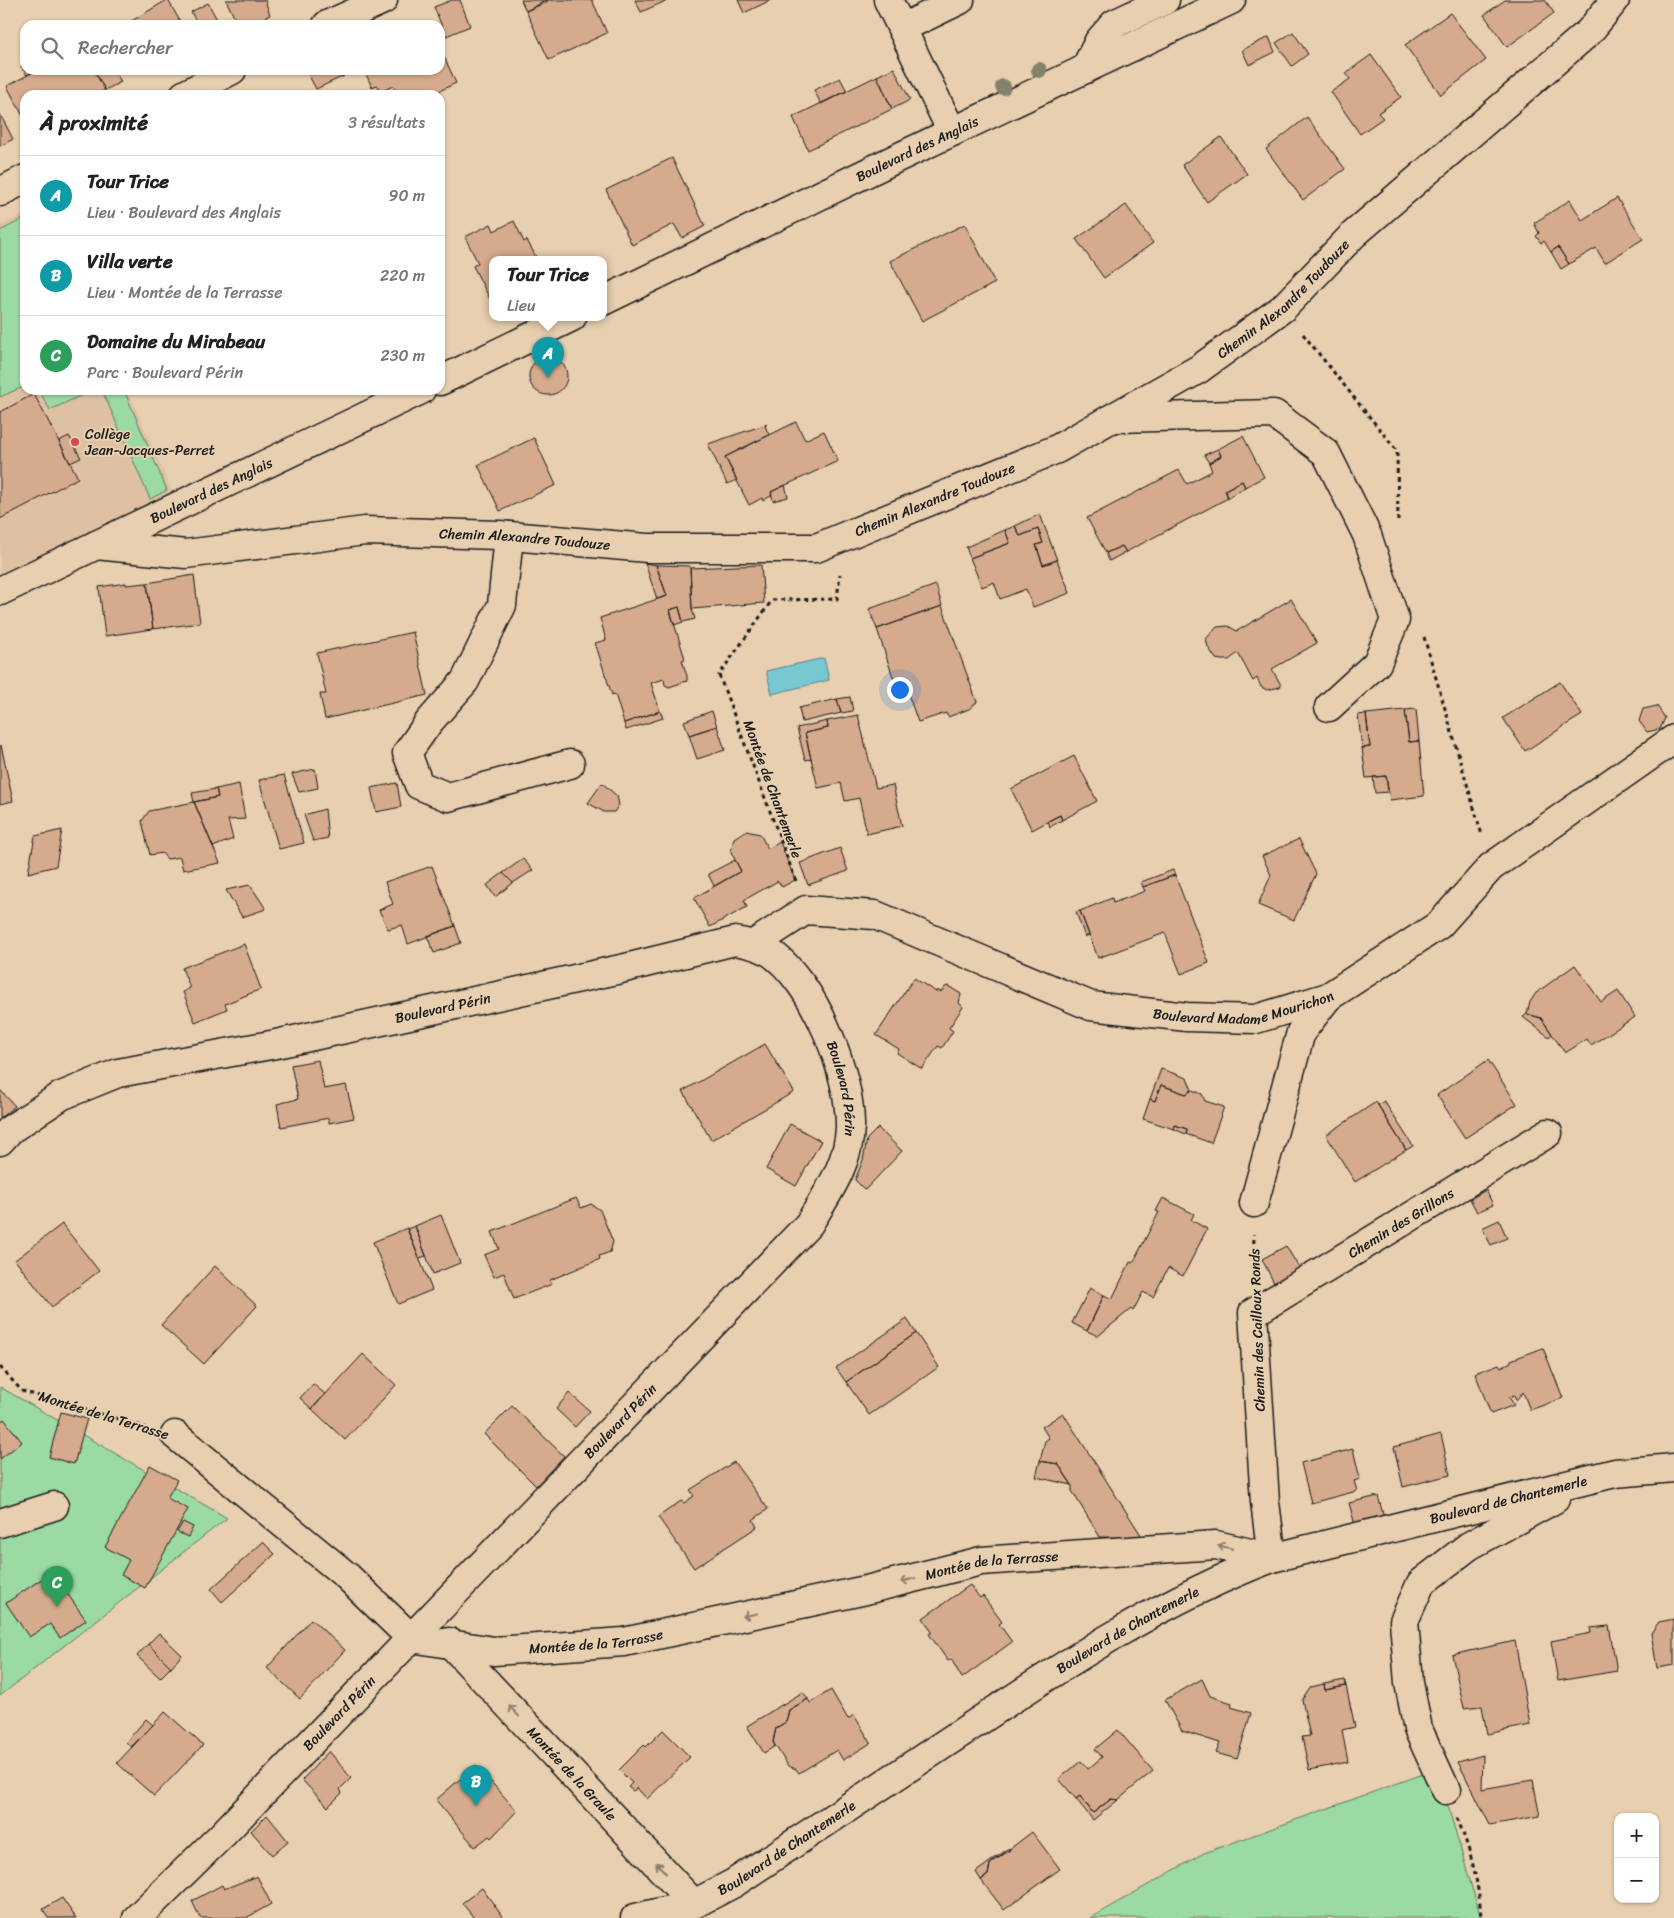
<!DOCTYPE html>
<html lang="fr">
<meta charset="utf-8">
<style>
body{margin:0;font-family:Sriracha,sans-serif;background:#f2f2f2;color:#222}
.controls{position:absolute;right:15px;bottom:15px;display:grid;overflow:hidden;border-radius:10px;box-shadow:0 1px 4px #0004}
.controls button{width:45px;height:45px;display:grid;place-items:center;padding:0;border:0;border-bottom:1px solid #e0e0e0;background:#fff;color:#222;font:25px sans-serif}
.you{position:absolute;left:899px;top:689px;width:18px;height:18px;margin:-12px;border:4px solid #fff;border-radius:50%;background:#1a73e8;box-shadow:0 0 0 8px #1a73e833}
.badge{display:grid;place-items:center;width:32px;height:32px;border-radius:50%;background:#111827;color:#fff;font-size:16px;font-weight:700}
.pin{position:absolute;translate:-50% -41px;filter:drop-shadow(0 1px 2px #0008)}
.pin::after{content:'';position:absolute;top:26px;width:18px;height:15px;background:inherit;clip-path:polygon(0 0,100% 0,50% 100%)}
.popup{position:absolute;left:489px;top:256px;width:118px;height:65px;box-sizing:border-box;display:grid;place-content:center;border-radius:10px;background:#fff;filter:drop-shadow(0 1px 4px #0005);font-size:16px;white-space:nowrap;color:#767676}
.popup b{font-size:19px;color:#222}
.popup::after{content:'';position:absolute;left:50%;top:100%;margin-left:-10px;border:10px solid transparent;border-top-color:#fff}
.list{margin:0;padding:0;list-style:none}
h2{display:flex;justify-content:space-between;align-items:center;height:65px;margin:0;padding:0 20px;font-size:21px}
h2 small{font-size:16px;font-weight:400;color:#767676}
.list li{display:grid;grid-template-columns:32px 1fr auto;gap:15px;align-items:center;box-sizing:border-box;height:80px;padding:0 20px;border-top:1px solid #e0e0e0}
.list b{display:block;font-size:19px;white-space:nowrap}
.list p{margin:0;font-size:16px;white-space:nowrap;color:#767676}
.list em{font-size:16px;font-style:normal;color:#767676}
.icon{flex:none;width:28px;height:28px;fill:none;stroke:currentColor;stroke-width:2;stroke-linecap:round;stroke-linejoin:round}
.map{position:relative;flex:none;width:1674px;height:1918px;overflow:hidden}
.search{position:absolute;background:#fff;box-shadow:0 1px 4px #0004;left:20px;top:20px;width:425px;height:55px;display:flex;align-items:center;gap:12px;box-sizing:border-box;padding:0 18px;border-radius:15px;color:#767676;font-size:19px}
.panel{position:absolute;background:#fff;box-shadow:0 1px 4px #0004;left:20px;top:90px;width:425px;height:305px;border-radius:15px}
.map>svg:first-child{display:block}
.built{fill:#dec1a2}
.green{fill:#9bdaa3;stroke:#5c7b60}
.water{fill:#78c8d2;stroke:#538389}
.building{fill:#d6aa8d;stroke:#1c1c1c}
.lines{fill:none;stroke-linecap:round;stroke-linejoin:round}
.minor-casing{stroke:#1c1c1c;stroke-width:31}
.path{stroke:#1c1c1c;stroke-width:3;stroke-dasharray:4 4;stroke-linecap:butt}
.minor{stroke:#e7cfaf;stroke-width:28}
.tree{fill:#85816d}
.oneway{stroke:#8c7e6d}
.poi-dot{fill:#d1495b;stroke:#e7cfaf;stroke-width:2}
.labels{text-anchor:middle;stroke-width:4;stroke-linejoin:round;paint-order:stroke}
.street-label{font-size:14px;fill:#1c1c1c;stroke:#e7cfaf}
.poi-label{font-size:14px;fill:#1c1c1c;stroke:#e7cfaf;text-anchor:start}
</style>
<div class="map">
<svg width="1674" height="1918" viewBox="0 0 1674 1918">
<rect width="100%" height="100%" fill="#e7cfaf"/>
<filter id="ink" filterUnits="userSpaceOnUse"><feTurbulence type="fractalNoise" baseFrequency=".02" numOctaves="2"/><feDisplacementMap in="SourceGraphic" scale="10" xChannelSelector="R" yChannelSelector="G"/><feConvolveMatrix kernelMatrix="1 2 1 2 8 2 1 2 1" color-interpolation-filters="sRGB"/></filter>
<g filter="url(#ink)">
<path class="built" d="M25 214V390H128L173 494 0 583V226Z"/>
<path class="green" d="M25 218V386L0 397V231Z
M39 390H93L50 410Z
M102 390H124L167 490 150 499Z
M0 1387 227 1518 0 1696Z
M1437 1769 1481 1918H1090L1204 1853Z"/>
<path class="water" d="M824 658 829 680 772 694 766 671Z"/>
<path class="building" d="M168 0 182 25H125L167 0Z
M226 0H265L270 15 249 25H238Z
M452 0H460L470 26 446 36 434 7Z
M521 0H547V2L526 11Z
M547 0H592L607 33 549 60 526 11Z
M635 0H668L641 12Z
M738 0H771L744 13Z
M1505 0H1545L1554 13 1507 47 1484 15Z
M208 3 220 25H198L191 12Z
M1450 13 1486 60 1441 95 1405 45Z
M1293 32 1308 54 1292 66 1276 43Z
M1269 37 1275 52 1249 65 1242 50Z
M440 48 456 83 431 95H397L393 86 380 92 377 85 372 87 364 70H440Z
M1371 55 1401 97 1378 113 1383 118 1360 134 1331 92 1350 79 1346 73Z
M25 64V70H37L27 75 21 66Z
M894 68 910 100 892 109 877 76Z
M37 70H94L105 90 96 95H25V120L7 86Z
M94 70H114L121 82 105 90Z
M306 70H341L344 76 316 89Z
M877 76 892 109 808 150 793 117Z
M840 78 847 91 821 104 814 90Z
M0 114 13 139 0 146Z
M1307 117 1345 169 1303 200 1266 149Z
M1221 137 1247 174 1207 202 1182 165Z
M672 158 705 226 682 238 674 224 632 245 606 190Z
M1617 198 1643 239 1605 263 1596 248 1569 264 1558 247 1551 252 1544 241 1541 243 1536 236 1539 233 1534 223 1570 200 1582 220Z
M1126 205 1153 243 1104 278 1076 239Z
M514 221 524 242 527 240 537 259H493V297L490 299 473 266 478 263 465 237 491 224 494 231Z
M965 224 995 283 922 321 890 261Z
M1558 247 1569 264 1561 269 1551 252Z
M529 376a19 19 0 1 1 38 0a19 19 0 1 1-38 0Z
M34 394 78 478 0 519V412Z
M796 422 805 440 824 431 838 461 771 492 772 495 763 501 762 498 749 505 725 457Z
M767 424 765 426 769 435 725 457 737 480 727 484 708 444Z
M69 436 81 458 70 463 59 441Z
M1243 436 1264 477 1245 487 1242 481 1225 490 1228 498 1126 552 1122 546 1106 553 1087 518 1179 470 1187 484 1212 471 1209 463 1221 456 1218 449Z
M534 438 556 485 500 511 478 465Z
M1218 449 1221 456 1209 463 1204 455Z
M1242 481 1245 487 1228 498 1225 490Z
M785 485 788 497 773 501 771 492Z
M1040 514 1057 560 1043 565 1036 545 1043 543 1038 529 1020 536 1015 526Z
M1015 526 1020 536 1038 529 1043 543 1036 545 1043 565 1057 560 1070 593 1033 607 1026 589 1000 599 994 582 982 587 970 558 1010 543 1005 530Z
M1005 530 1010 543 970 558 966 547Z
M1122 546 1126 552 1109 561 1106 553Z
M645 563 656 565 667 596 657 599Z
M656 565 690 566 692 609 695 619 683 622 679 607 670 610 685 659 682 660 687 676V681L669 687 665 685 664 679 651 683 660 711 624 723 615 694 612 695 595 643 606 640 600 618 667 596Z
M761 565 764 603 692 609 690 568Z
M194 575 200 623 153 629 147 583Z
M126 583V585L147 583 153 629 105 636 99 587Z
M936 585 942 606 877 629 869 609Z
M1291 599 1317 643 1272 669 1281 685 1280 687 1267 690 1261 687 1257 678 1253 681 1238 653 1229 660H1222L1216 659 1208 647 1206 639 1217 627 1228 626 1237 631Z
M942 606 977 702 969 709 948 717 946 713 918 722 908 694 902 696 895 683 877 629Z
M679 607 683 622 674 625 670 610Z
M413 632 427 695 325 719 320 694H326L317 653Z
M1560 682 1582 715 1525 751 1503 718Z
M850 697 853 711 841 713 837 699Z
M837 699 841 713 802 722 799 708Z
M1657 706 1665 718 1660 729 1647 732 1639 721 1643 709Z
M1416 709 1419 741 1409 742 1405 710Z
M1405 710 1409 742 1419 741 1424 796 1390 800 1386 776 1366 778 1362 748 1370 747 1366 714Z
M660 711 663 718 626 730 624 723Z
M712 711 717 726 689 735 684 721Z
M1366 714 1370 747 1362 748 1358 715Z
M858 715 876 788 893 785 902 826 867 834 859 798 845 801 841 783 818 788 805 733 828 728 827 721Z
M827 721 828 728 805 733 811 759 805 760 797 728Z
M717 726 725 750 697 759 689 735Z
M1 745 13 801 0 804V746Z
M1074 756 1097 801 1062 820 1060 815 1032 830 1011 789Z
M315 769 318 788 299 792 292 774Z
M284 775 304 843 279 849 259 780Z
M1386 776 1388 792 1375 793 1373 777Z
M397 783 401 807 376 812 371 788Z
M602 783 617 796 619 805 614 812H604L588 803Z
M239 784 245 819 228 820 233 839 213 847 194 802 218 797 216 789Z
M216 789 218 797 194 802 192 793Z
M194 802 220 863 183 870 180 857 167 859 162 853 150 855 142 821 149 811Z
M325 809 328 838 313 841 304 815Z
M1060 815 1062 820 1050 827 1048 821Z
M62 830 56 866 28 873 35 836Z
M746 831 760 834 768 849 780 842 795 880 782 887 778 881 744 900 747 907 710 927 694 898 741 871 731 852 734 838Z
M1299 839 1316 874 1294 920 1258 905 1271 875 1262 856Z
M840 848 848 871 808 885 800 863Z
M523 859 533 870 513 883 503 873Z
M735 860 741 871 714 886 708 874Z
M432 866 455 926 408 944 402 925 388 929 379 910 393 904 385 882Z
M1173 870 1175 875 1143 887 1141 882Z
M503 873 513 883 495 897 487 885Z
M1175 875 1209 963 1181 974 1165 933 1098 958 1080 911 1112 898 1113 903 1145 891 1143 887Z
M250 885 266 909 242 917 226 890Z
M1080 911 1089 935 1085 937 1076 912Z
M455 926 461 943 434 953 427 936Z
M244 944 261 989 225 1004 227 1009 195 1022 183 992 190 988 182 968Z
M1575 965 1601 1002 1618 991 1635 1017 1591 1045 1587 1039 1565 1053 1541 1018 1527 1014 1530 1002 1536 993Z
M914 978 936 992 937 990 941 992 945 987 948 986 961 994 959 1003 963 1007 949 1028 953 1031 942 1048 938 1046 922 1069 897 1053 899 1049 876 1035Z
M1527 1014 1541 1018 1552 1034 1549 1037 1523 1017Z
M765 1044 794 1092 711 1140 683 1091Z
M318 1060 324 1089 346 1085 354 1118 329 1123V1118L281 1127 277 1104 298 1099 291 1065Z
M1488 1060 1517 1104 1465 1138 1437 1095Z
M1161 1069 1187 1078 1192 1090 1186 1094 1161 1085 1155 1101 1150 1099Z
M1161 1085 1186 1094 1192 1090 1202 1094 1205 1101 1224 1107 1211 1143 1186 1134 1187 1129 1175 1125 1174 1129 1143 1119 1150 1099 1155 1101Z
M0 1090 15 1106 0 1118Z
M1384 1101 1413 1146 1406 1150 1378 1105Z
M1376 1102 1406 1150 1355 1182 1326 1135Z
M790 1124 821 1141 796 1186 766 1169Z
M1175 1125 1187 1129 1186 1134 1174 1129Z
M878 1128 902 1151 865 1190 855 1180 863 1160 867 1139Z
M1486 1190 1493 1205 1477 1212 1470 1199Z
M576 1198 581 1208 591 1204 600 1210 613 1242 610 1252 599 1256 600 1259 550 1280 552 1284 514 1299 504 1273 494 1277 484 1255 499 1249 492 1232Z
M1163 1198 1194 1214 1191 1220 1207 1229 1183 1276 1168 1268 1153 1297 1143 1292 1133 1311 1131 1309 1098 1336 1087 1331 1104 1295 1112 1299 1130 1262 1133 1263 1159 1212 1156 1211Z
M441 1215 460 1263 433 1274 415 1226Z
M1499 1220 1507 1238 1491 1245 1482 1228Z
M62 1224 99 1271 52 1307 15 1260Z
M415 1226 426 1256 419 1258 407 1229Z
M407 1228 432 1290 398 1304 373 1242Z
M1286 1246 1301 1271 1275 1285 1262 1259Z
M215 1266 257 1306 204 1364 161 1325Z
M1090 1288 1104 1295 1087 1331 1072 1323Z
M907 1319 916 1333 846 1382 836 1368Z
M916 1333 939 1367 869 1415 846 1382Z
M1543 1348 1563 1398 1530 1410 1523 1392 1516 1400 1514 1395 1509 1397 1514 1405 1491 1414 1475 1373 1499 1364 1501 1367 1511 1362V1360Z
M363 1354 396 1385 345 1440 312 1409Z
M313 1384 325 1394 312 1409 300 1398Z
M569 1393 590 1411 575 1427 556 1409Z
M512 1406 564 1456 536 1486 484 1434Z
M61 1412 87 1419 74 1464 49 1457Z
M1063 1413 1143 1538 1100 1537 1072 1491V1485L1058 1464 1040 1461 1045 1441 1049 1438 1042 1427Z
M4 1419 22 1442 0 1459V1422Z
M1441 1434 1450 1475 1403 1487 1394 1447Z
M1353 1449 1360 1479 1354 1481 1357 1491 1311 1503 1301 1463Z
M1040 1461 1058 1464 1072 1485 1036 1477Z
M734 1462 768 1509 753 1520 757 1527 694 1568 658 1517 681 1501 684 1503 694 1496 690 1490Z
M150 1465 177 1480 167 1498 188 1509 145 1588 121 1575 129 1560 105 1547Z
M1378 1496 1384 1518 1355 1525 1349 1503Z
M183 1522 193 1527 188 1537 177 1532Z
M263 1542 275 1554 222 1602 211 1589Z
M52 1572 86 1620 60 1638 50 1624 29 1637 6 1603Z
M970 1585 980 1598 983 1596 1002 1622 999 1624 1012 1642 962 1678 951 1659 948 1661 929 1634 932 1632 923 1618Z
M311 1619 345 1650 300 1699 267 1668Z
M1674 1619V1665L1657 1668 1651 1633 1659 1622Z
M1609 1626 1617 1671 1558 1681 1551 1641 1591 1633 1590 1628Z
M159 1633 182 1655 171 1667 148 1644Z
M1515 1641 1530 1725 1487 1734 1482 1706 1464 1708 1452 1655Z
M148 1644 171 1667 160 1678 137 1656Z
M1202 1679 1210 1696 1232 1703 1231 1707 1251 1713 1237 1759 1216 1753 1220 1743 1182 1731 1165 1700Z
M1345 1680 1346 1686 1325 1690 1324 1684Z
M1324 1684 1325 1690 1346 1686 1355 1727 1342 1730 1348 1762 1309 1770 1302 1737 1310 1736 1302 1700 1311 1687Z
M831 1690 848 1719 854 1715 871 1743 843 1760 837 1750 799 1773 796 1769 788 1766 773 1742 776 1728 786 1722 789 1710 808 1699 810 1703Z
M803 1692 808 1699 789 1710 786 1722 776 1728 773 1742 775 1746 764 1753 747 1726Z
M165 1712 203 1745 154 1796 117 1763Z
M146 1719 153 1725 131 1747 126 1742Z
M663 1730 690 1757 647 1799 637 1788 633 1791 628 1787 632 1783 619 1770 644 1745 646 1747Z
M1118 1730 1153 1771 1118 1800 1111 1799 1093 1813 1080 1796 1076 1799 1059 1779 1081 1761 1088 1769 1102 1757 1095 1749Z
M329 1751 351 1778 340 1789 342 1793 328 1807 302 1780Z
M1483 1755 1482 1789 1533 1780 1540 1816 1490 1825 1458 1762Z
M476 1765 517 1811 491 1838 489 1836 475 1847 436 1800Z
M1080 1796 1093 1813 1111 1799 1118 1800 1093 1820 1076 1799Z
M267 1815 288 1841 272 1855 251 1831Z
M1032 1832 1060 1869 1004 1910 981 1880 988 1875 990 1864Z
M1009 1848 1010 1850 990 1864 988 1875 981 1880 976 1872Z
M257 1876 271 1904 246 1918H200L192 1901 222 1885 224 1889Z
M482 1888 497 1909 503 1918H474L462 1903Z
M62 1898 76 1918H48L43 1909Z"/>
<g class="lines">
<g class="minor-casing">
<g id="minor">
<path d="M888 0 952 132"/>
<path d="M327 25 383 0"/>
<path d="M902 28 960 0"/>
<path d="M1085 69 1099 41 1114 24 1165 0"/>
<path d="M184 95 232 70"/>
<path d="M0 192 25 179"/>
<path id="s1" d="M603 301 897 158 1231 0"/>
<path d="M440 381 572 317"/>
<path d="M1117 418 1274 414 1326 453 1367 535 1395 620 1377 663 1329 707"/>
<path d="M509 536 502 605 465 681 429 722 407 753 419 785 448 797 570 764"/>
<path id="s2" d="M96 545 186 554 365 531 499 535 647 548H816L1057 449 1199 369 1283 308 1353 235 1589 32 1615 0"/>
<path id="s3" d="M0 591 421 390"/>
<path id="s4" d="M754 944 806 910 875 915 1091 1006 1187 1017 1256 1019 1328 997 1439 925 1491 867 1674 739"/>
<path id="s5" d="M0 1141 11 1129 61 1096 118 1073 276 1044 621 969 735 941C747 943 757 945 768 951 814 980 851 1075 850 1127 849 1164 827 1194 809 1224L223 1834 137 1918"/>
<path d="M1254 1203 1301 1032 1328 997"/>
<path id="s6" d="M175 1435 348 1577 411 1638 494 1651 624 1642 866 1590 981 1561 1216 1545 1272 1558 1265 1502 1253 1313 1548 1133"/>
<path d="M0 1523 54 1506"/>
<path id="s7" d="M449 1642 694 1904"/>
<path d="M1446 1790 1418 1729 1409 1683 1404 1621 1421 1583 1469 1546 1555 1499"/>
<path id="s8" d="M635 1918 694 1904 734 1883C812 1831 891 1779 970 1727 1066 1663 1164 1599 1272 1558L1615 1473 1674 1468"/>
</g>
</g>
<path class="path" d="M1303 334 1397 451 1398 522
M1424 637 1482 835
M796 881 719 675 772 600 837 599 840 574
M1253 1275 1254 1234
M0 1367 22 1391 145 1427
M1457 1818C1471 1851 1479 1883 1481 1918"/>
<use href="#minor" class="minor"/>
</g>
<g class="tree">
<circle cx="1039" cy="70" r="8"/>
<circle cx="1003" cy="87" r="8"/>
</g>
<defs><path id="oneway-shaft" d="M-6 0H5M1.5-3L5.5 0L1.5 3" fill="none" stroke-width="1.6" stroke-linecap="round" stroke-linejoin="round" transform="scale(1.25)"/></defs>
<g class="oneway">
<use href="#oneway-shaft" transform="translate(1225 1547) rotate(-167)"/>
<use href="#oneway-shaft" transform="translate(908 1580) rotate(166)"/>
<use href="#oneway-shaft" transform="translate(750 1615) rotate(168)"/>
<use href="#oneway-shaft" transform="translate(514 1711) rotate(-133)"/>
<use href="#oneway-shaft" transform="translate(661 1868) rotate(-133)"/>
</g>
</g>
<circle class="poi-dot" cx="75" cy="442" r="5"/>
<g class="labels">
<g class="street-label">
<text dy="5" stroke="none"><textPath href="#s1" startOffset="349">Boulevard des Anglais</textPath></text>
<text dy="5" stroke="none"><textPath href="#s2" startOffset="1256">Chemin Alexandre Toudouze</textPath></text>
<text dy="5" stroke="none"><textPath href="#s3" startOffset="234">Boulevard des Anglais</textPath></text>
<text dy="5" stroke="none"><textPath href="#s2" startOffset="851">Chemin Alexandre Toudouze</textPath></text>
<text dy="5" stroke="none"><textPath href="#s2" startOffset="431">Chemin Alexandre Toudouze</textPath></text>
<text transform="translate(773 789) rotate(70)" y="5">Montée de Chantemerle</text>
<text dy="5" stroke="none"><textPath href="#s4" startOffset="520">Boulevard Madame Mourichon</textPath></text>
<text dy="5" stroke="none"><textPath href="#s5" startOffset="469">Boulevard Périn</textPath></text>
<text dy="5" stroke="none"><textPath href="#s5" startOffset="964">Boulevard Périn</textPath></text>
<text dy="5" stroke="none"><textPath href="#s6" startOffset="1604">Chemin des Grillons</textPath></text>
<text transform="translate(1257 1330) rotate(-92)" y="5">Chemin des Cailloux Ronds</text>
<text transform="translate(104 1415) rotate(17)" y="5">Montée de la Terrasse</text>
<text transform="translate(620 1421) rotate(-46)" y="5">Boulevard Périn</text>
<text dy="5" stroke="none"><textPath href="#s8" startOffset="979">Boulevard de Chantemerle</textPath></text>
<text dy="5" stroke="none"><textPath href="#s6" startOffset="902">Montée de la Terrasse</textPath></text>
<text dy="5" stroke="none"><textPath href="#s8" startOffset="574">Boulevard de Chantemerle</textPath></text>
<text dy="5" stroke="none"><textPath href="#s6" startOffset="498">Montée de la Terrasse</textPath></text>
<text transform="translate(339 1713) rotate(-46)" y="5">Boulevard Périn</text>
<text dy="5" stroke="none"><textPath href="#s7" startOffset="180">Montée de la Graule</textPath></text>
<text dy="5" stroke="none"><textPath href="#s8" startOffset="169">Boulevard de Chantemerle</textPath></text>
</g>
<g class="poi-label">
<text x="85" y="439">Collège<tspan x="85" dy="16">Jean-Jacques-Perret</tspan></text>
</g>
</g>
</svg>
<div class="controls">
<button>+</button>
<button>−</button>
</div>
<div class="you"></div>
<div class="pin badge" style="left:548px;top:378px;background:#0f9aa8">A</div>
<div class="popup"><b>Tour Trice</b>Lieu</div>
<div class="pin badge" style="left:476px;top:1806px;background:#0f9aa8">B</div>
<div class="pin badge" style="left:57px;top:1607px;background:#2e9e5b">C</div>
<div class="search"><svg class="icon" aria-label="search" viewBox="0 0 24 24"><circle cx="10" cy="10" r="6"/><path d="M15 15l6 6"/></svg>Rechercher</div>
<section class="panel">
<h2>À proximité<small>3 résultats</small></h2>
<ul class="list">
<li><span class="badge" style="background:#0f9aa8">A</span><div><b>Tour Trice</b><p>Lieu · Boulevard des Anglais</p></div><em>90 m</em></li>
<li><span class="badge" style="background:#0f9aa8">B</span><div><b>Villa verte</b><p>Lieu · Montée de la Terrasse</p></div><em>220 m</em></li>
<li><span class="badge" style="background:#2e9e5b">C</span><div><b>Domaine du Mirabeau</b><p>Parc · Boulevard Périn</p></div><em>230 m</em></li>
</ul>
</section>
</div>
